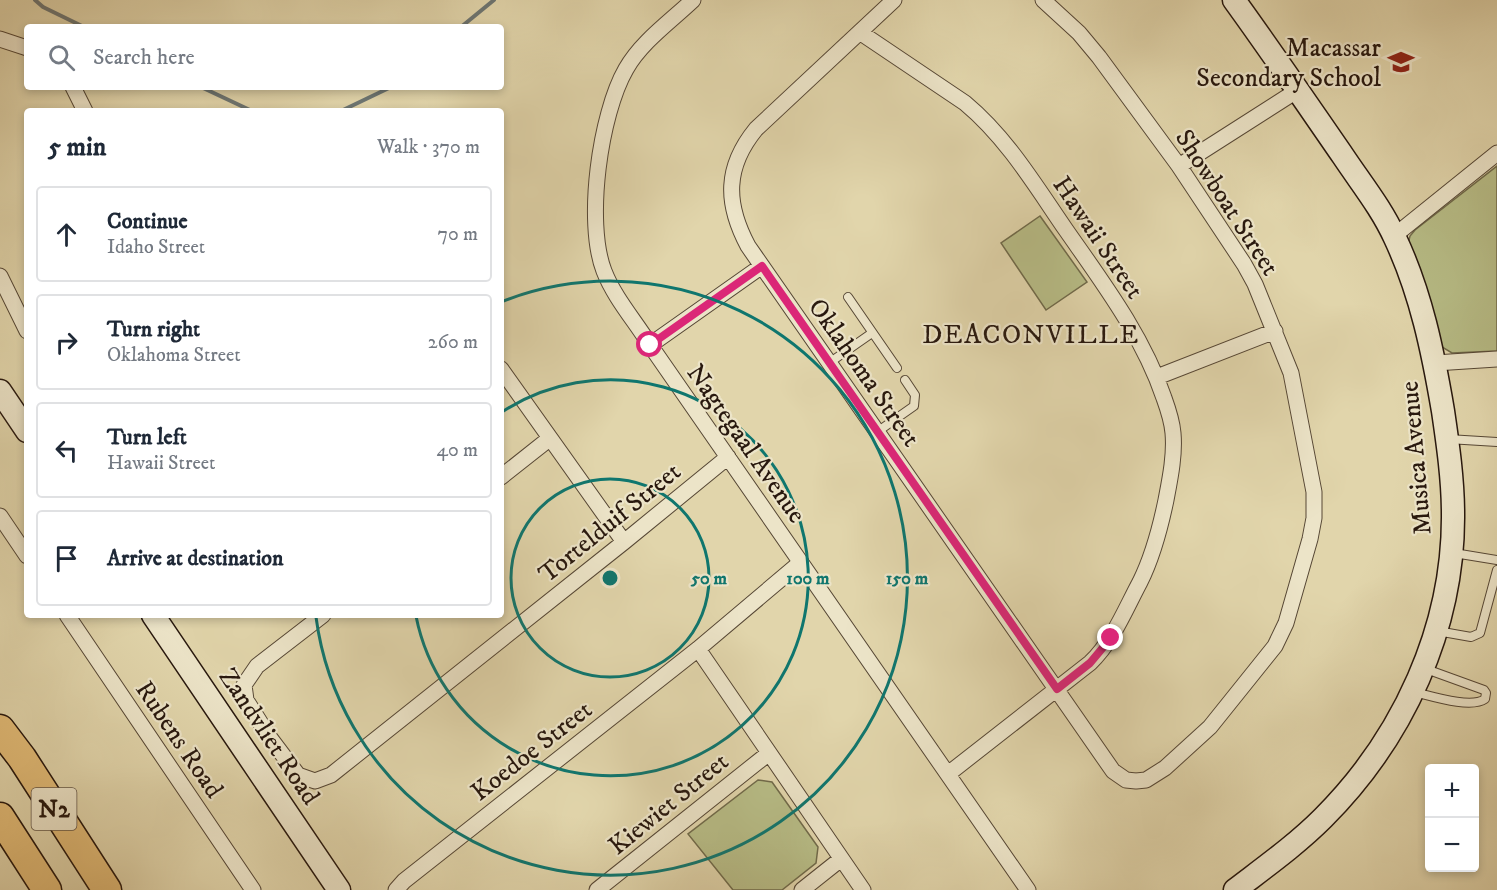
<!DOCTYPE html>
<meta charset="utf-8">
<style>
body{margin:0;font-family:"IM FELL DW Pica",serif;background:#f6f6f7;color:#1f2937}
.controls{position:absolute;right:18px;bottom:18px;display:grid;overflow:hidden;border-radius:6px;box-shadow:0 3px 9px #0003}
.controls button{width:54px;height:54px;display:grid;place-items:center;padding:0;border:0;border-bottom:2px solid #e0e1e3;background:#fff;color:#1f2937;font:30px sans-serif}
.stop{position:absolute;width:18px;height:18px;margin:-14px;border:4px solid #db2777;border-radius:50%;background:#fff}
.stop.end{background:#db2777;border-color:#fff;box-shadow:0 2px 6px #0008}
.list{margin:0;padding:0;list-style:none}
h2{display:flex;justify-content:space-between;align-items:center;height:78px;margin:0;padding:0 24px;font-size:26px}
h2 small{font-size:20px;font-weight:400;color:#747a83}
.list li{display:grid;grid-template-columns:39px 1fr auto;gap:18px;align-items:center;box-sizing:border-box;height:96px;margin:0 12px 12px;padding:0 12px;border:2px solid #e0e1e3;border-radius:6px}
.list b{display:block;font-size:22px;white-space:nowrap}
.list p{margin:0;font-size:20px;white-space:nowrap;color:#747a83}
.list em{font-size:20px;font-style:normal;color:#747a83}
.icon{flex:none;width:33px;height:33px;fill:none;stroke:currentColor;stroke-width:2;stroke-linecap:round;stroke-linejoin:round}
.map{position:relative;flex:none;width:1497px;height:890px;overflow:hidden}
.search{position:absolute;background:#fff;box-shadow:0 3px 9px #0003;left:24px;top:24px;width:480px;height:66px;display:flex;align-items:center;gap:15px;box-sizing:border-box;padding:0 21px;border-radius:6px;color:#747a83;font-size:22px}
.panel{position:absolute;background:#fff;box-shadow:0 3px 9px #0003;left:24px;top:108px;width:480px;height:510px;border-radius:6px}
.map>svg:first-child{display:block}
.green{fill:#b7bc86;stroke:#706a4a;stroke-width:1.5}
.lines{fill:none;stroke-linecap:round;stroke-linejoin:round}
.stream{stroke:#6d7673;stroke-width:4}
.lane-casing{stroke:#564735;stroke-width:10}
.street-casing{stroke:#564735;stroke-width:17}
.secondary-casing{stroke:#28180e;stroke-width:25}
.highway-casing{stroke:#28180e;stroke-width:31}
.lane{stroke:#ece4c8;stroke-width:8}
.street{stroke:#ece4c8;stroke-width:15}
.secondary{stroke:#ece4c8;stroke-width:22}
.highway{stroke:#e0ba76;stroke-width:28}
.route{stroke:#db2777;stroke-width:8}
.ring{fill:none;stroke:#0f766e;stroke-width:3}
.labels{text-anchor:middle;stroke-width:4.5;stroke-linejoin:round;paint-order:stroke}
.shield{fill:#ece4c8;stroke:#635546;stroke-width:1.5}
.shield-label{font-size:24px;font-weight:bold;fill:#28180e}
.poi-label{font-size:26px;fill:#28180e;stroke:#ece4c8;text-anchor:end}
.street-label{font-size:26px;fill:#28180e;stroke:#ece4c8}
.neighbourhood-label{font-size:27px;letter-spacing:1.5px;fill:#28180e;stroke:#ece4c8}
.centre{fill:#0f766e;stroke:#ece4c8;stroke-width:3}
.ring-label{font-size:18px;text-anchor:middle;font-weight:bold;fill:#0f766e;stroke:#ece4c8;stroke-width:4.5;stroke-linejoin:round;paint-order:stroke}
</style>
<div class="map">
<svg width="1497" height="890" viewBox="0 0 1497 890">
<rect width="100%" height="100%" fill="#e1d5ab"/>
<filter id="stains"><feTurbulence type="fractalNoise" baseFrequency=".00333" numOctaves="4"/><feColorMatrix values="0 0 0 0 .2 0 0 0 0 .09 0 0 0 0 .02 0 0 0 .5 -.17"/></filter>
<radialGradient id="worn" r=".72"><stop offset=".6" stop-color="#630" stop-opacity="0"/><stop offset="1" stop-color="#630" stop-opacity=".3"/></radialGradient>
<path class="green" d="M1497 166V351L1452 353 1442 347 1408 244 1410 236 1415 230Z
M1040 216 1087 282 1046 310 1001 243Z
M758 780 772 782 818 847 816 863 782 890H733L688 834Z"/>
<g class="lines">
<path class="stream" d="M35 0 43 7 84 27
M461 27 494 0
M201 87 252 111
M341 111 391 87"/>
<g class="lane-casing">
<path id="lane" d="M848 297 897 368
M829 363 872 333
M877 432 914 406 915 395 905 380
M1448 439 1497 442
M1454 553 1497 560
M1437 631 1471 637 1480 633 1497 570
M1414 692C1431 696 1471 709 1485 699L1486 693 1484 690 1426 669"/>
</g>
<g class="street-casing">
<path id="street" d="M693 0C671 21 641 42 626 69 600 114 585 222 604 271 614 297 635 321 650 345L1028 890
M894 0 756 129C725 167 725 203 748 246L1113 771 1126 780 1136 781 1146 780 1165 768 1210 727 1275 646 1286 623 1310 539 1314 518V492L1291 373 1255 284 1244 264 1179 166 1099 57 1079 33 1043 0
M861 33 965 103C1007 138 1035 185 1066 230 1103 283 1143 336 1164 398 1168 409 1172 421 1173 433 1175 455 1170 479 1166 500 1160 529 1153 556 1140 582 1125 610 1113 641 1090 663L948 774
M0 39 27 48
M73 87 85 111
M1179 166 1298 90
M1394 236 1497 153
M0 276 27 331
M650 345 762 266
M1435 363 1497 359
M501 369 624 542
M1157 377 1275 331
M501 477 549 439
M0 516 27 556
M67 615 253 890
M323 615 257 666 244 685 246 700 270 738 298 775 315 781 331 775 624 542 728 457
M698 649 863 890
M396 890 404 881 698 649 801 562
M597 890 769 753
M802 890 841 859"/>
</g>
<g class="secondary-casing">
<path id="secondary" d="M1234 0C1271 51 1307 104 1343 156 1361 183 1382 209 1395 238 1421 293 1433 352 1443 411 1448 445 1453 480 1453 514 1454 628 1403 738 1323 818 1296 845 1265 867 1235 890
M0 391 27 431
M153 615 339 890"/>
</g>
<g class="highway-casing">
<path id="highway" d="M0 729 22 758 107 890
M0 817 47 890"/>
</g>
<use href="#lane" class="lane"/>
<use href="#street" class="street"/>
<use href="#secondary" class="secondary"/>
<use href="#highway" class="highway"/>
</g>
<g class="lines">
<path class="route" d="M650 345 762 266 1057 689 1090 663 1111 638"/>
</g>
<g class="ring">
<circle cx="610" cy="578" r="99"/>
<path d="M502 412A198 198 0 1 1 416 616"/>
<path d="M501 302A297 297 0 1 1 316 617"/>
</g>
<defs>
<g id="school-bare" transform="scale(2.07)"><path d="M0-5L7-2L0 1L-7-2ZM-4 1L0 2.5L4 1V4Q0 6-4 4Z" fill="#8f2418" stroke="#ece4c8" stroke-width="2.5" paint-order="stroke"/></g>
</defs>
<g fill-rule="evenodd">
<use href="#school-bare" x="1401" y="62"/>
</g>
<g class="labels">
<rect class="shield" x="31.5" y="788" width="45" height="42" rx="4.5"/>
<g class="shield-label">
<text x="54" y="817">N2</text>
</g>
<g class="poi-label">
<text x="1381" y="56">Macassar<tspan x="1381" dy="30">Secondary School</tspan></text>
</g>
<g class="street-label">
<text transform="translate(1228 202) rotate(57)" y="9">Showboat Street</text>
<text transform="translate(1099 237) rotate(56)" y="9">Hawaii Street</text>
<text transform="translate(865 372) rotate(55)" y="9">Oklahoma Street</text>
<text transform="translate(747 443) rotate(55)" y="9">Nagtegaal Avenue</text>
<text transform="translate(1415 458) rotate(-95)" y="9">Musica Avenue</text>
<text transform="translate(609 522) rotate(-39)" y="9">Tortelduif Street</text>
<text transform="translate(270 736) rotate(56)" y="9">Zandvliet Road</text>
<text transform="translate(180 739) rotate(56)" y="9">Rubens Road</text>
<text transform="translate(531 750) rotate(-38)" y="9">Koedoe Street</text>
<text transform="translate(668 803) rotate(-39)" y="9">Kiewiet Street</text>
</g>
<g class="neighbourhood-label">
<text x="1031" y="343">DEACONVILLE</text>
</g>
</g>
<circle cx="610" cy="578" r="9" class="centre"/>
<g class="ring-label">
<text x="709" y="584">50 m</text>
<text x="808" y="584">100 m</text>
<text x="907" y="584">150 m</text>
</g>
<rect width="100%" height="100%" filter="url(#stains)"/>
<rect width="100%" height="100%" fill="url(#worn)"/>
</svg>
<div class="controls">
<button>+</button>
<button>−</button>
</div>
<div class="stop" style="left:650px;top:345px"></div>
<div class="stop end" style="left:1111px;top:638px"></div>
<div class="search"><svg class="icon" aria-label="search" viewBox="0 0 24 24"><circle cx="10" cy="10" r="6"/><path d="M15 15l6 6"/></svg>Search here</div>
<section class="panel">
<h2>5 min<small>Walk · 370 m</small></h2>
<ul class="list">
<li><svg class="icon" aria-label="ahead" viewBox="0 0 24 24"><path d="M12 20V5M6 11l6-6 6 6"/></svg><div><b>Continue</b><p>Idaho Street</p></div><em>70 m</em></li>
<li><svg class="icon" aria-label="right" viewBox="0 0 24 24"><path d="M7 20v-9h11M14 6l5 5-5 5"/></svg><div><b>Turn right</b><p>Oklahoma Street</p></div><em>260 m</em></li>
<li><svg class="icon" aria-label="left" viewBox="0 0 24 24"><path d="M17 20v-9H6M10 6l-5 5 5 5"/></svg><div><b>Turn left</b><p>Hawaii Street</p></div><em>40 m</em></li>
<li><svg class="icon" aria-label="arrive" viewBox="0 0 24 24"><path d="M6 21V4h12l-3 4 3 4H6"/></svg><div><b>Arrive at destination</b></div></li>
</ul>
</section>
</div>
